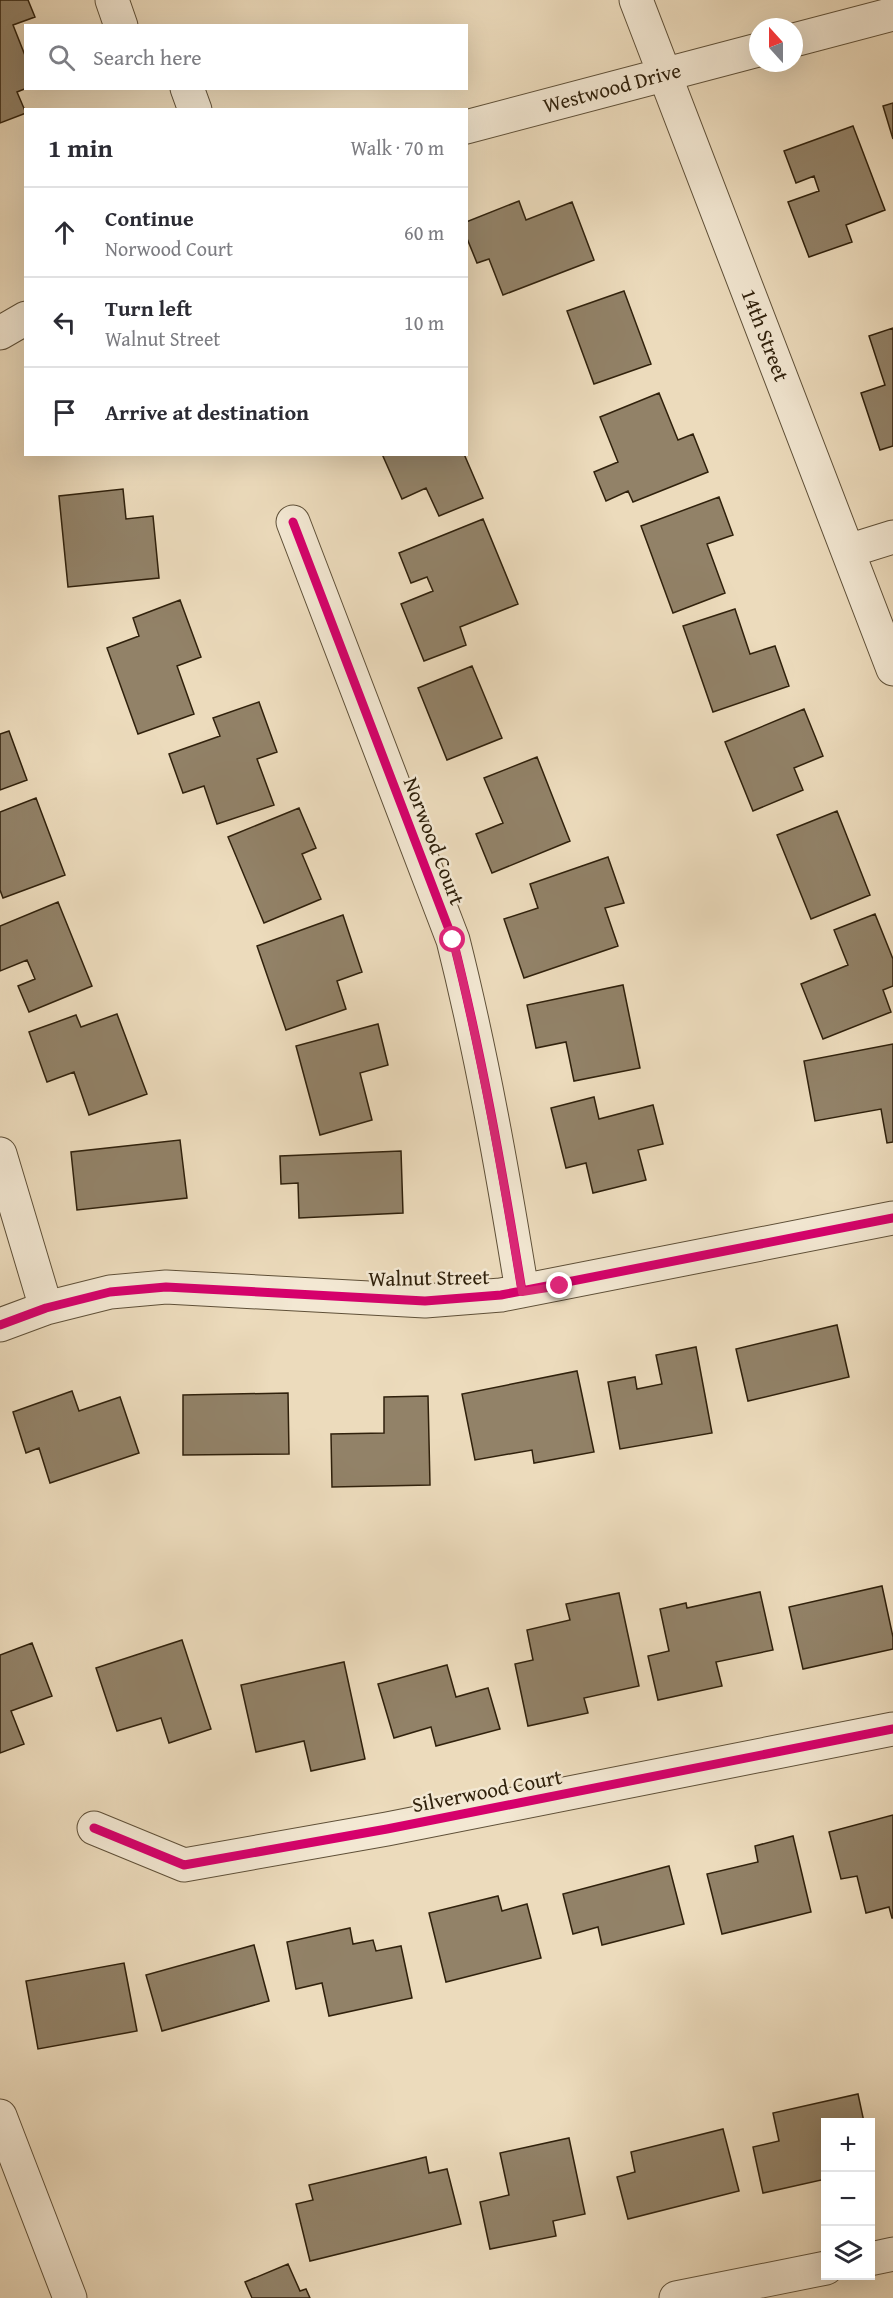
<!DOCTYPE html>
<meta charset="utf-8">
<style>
body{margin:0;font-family:"Gentium Book Plus",serif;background:#f7f7f7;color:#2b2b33}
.controls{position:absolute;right:18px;bottom:18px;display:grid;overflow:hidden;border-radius:0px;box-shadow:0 6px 24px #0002}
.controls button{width:54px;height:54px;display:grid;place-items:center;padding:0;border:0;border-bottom:2px solid #e1e1e2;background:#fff;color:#2b2b33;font:30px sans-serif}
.compass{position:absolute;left:749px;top:18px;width:54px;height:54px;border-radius:50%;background:#fff;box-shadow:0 6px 24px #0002;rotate:339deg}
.stop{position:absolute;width:18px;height:18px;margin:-14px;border:4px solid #db2777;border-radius:50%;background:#fff}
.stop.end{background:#db2777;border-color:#fff;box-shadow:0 2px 6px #0008}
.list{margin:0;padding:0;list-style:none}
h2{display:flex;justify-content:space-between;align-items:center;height:78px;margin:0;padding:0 24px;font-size:26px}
h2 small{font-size:20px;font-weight:400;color:#7c7c81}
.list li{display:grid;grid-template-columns:39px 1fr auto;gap:18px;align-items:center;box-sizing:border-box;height:90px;padding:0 24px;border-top:2px solid #e1e1e2}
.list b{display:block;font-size:22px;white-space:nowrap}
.list p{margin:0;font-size:20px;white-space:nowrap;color:#7c7c81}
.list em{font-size:20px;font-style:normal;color:#7c7c81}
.icon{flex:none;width:33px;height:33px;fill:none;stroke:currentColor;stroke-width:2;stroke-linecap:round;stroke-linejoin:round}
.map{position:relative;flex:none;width:893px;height:2298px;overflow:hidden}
.search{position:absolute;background:#fff;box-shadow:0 6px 24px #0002;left:24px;top:24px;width:444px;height:66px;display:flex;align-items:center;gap:15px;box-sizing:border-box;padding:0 21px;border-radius:0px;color:#7c7c81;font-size:22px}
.panel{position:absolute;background:#fff;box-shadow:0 6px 24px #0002;left:24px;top:108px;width:444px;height:348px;border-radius:0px}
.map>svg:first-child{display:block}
.building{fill:#928268;stroke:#30210c;stroke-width:1.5}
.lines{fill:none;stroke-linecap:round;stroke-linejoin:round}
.minor-casing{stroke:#5f5038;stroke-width:35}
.minor{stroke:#f3e8d3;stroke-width:33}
.cycleway-casing{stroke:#f3e8d3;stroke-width:13}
.cycleway{stroke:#d6006c;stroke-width:9}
.route{stroke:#db2777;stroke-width:8}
.labels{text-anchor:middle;stroke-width:5;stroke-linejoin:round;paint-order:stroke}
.street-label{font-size:21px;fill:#30210c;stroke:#f3e8d3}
</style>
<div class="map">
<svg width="893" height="2298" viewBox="0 0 893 2298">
<rect width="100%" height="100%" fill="#ecdbbc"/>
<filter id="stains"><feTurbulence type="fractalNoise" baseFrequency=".00333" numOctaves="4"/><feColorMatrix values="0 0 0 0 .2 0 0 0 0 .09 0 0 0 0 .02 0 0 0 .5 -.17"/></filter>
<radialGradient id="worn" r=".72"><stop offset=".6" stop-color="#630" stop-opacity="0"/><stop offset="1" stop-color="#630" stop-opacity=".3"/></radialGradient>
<path class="building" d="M0 0H28L35 17 13 25 26 58 27 88 17 92 26 113 0 123Z
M893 103V139L883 106Z
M853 126 885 210 846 225 852 242 809 257 788 202 819 191 814 176 796 183 784 151Z
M519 201 526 220 572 202 594 260 503 295 489 259 477 263 466 236V222Z
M624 291 651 364 594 384 567 311Z
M893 328V446L880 450 861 393 885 385 869 336Z
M659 393 678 440 693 434 708 472 633 502 628 491 606 501 594 472 618 462 600 417Z
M382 454H464L483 498 439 516 426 488 402 499Z
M123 489 126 519 153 516 159 578 68 587 59 496Z
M719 497 733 535 707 544 725 593 673 613 641 526Z
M483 519 518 604 460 627 466 645 424 661 401 604 433 591 427 577 411 583 399 553Z
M180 600 201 657 177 666 194 714 138 734 107 648 139 636 133 618Z
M735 609 750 654 775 646 789 686 713 712 683 626Z
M472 666 502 738 447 760 418 688Z
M259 702 277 752 257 759 274 805 217 824 204 786 183 793 169 754 220 736 213 718Z
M804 709 823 756 794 768 803 790 753 811 725 742Z
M9 731 27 780 0 790V734Z
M537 757 570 841 492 873 476 834 503 823 484 778Z
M36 798 65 875 3 898 0 890V812Z
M299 808 316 848 302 854 321 899 264 923 228 837Z
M837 811 870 895 811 919 777 835Z
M608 857 624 903 605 908 618 946 524 978 504 919 538 908 530 884Z
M58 902 92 986 29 1012 18 986 35 979 27 960 0 971V926Z
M875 914 893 959V986L883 990 891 1012 823 1039 801 984 848 965 834 930Z
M343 915 362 972 337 981 346 1009 286 1030 257 946Z
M623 985 640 1068 574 1081 566 1042 536 1048 527 1005Z
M117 1014 147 1094 89 1115 74 1072 47 1082 29 1032 76 1015 81 1027Z
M378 1024 388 1065 360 1073 372 1120 320 1135 296 1046Z
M893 1044V1142L887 1143 881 1109 815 1121 804 1061Z
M594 1097 599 1119 653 1105 663 1144 638 1150 646 1180 593 1193 586 1163 566 1168 551 1108Z
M180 1140 187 1198 77 1210 71 1152Z
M401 1151 403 1213 299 1218 298 1183 281 1184 280 1156Z
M837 1325 849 1377 748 1401 736 1349Z
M696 1347 712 1433 620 1449 608 1382 635 1377 637 1389 662 1384 656 1355Z
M577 1371 594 1452 534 1463 532 1450 475 1460 462 1394Z
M72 1391 79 1411 120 1397 139 1453 50 1483 39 1448 26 1453 13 1412Z
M288 1393 289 1454 183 1455V1395Z
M428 1396 430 1485 332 1487 331 1434 384 1433V1397Z
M882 1586 893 1637V1649L803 1669 789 1607Z
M760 1592 773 1650 716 1662 722 1686 658 1700 648 1656 669 1651 660 1609 686 1603 687 1608Z
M619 1593 639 1686 584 1698 588 1713 528 1726 515 1664 533 1660 527 1630 570 1620 566 1604Z
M182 1640 211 1729 169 1743 161 1718 117 1731 96 1668Z
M32 1643 52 1696 11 1711 24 1744 0 1753V1655Z
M344 1662 365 1759 311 1771 304 1741 256 1752 241 1685Z
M447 1665 456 1697 488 1688 500 1729 436 1746 431 1727 394 1738 378 1684Z
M893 1815V1918H892L889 1907 866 1913 857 1876 841 1879 829 1832Z
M793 1836 811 1912 722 1934 707 1874 758 1862 755 1846Z
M669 1866 684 1924 602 1945 598 1927 573 1934 563 1894Z
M498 1896 502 1911 527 1904 541 1958 446 1982 429 1913Z
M350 1928 353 1944 373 1940 376 1951 401 1946 412 1998 329 2016 322 1983 296 1989 287 1942Z
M254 1945 269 2001 162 2031 146 1975Z
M124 1963 137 2031 38 2049 26 1981Z
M858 2094 864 2122H826V2179L763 2193 753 2147 779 2141 773 2113Z
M723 2129 739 2191 628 2219 617 2177 635 2172 631 2152Z
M569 2138 585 2214 553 2221 556 2236 490 2249 480 2202 509 2195 500 2153Z
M426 2157 429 2173 447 2169 461 2224 310 2261 296 2204 313 2200 309 2185Z
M288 2264 300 2291 306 2289 310 2298H252L245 2282Z"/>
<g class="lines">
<g class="minor-casing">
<path id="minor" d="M112 0 121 26
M636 0 893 669
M794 40 893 14
M187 88 195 110
M466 127 758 50
M0 333 26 318
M293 522 453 940C482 1055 503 1174 522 1291
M848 551 893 537
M0 1154 46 1308
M0 1325 46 1308 110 1292 166 1287 425 1301 501 1295 893 1218
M94 1828 184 1865 387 1829 893 1729
M0 2116 70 2298
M870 2259 893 2254
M676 2298 826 2268"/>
</g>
<use href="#minor" class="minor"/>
<g class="cycleway-casing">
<path id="cycleway" d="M293 522 453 940C482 1055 503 1174 522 1291
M0 1325 46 1308 110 1292 166 1287 425 1301 501 1295 893 1218
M94 1828 184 1865 387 1829 893 1729"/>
</g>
<use href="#cycleway" class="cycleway"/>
</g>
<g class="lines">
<path class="route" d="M453 940C482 1055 503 1174 522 1292L560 1286"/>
</g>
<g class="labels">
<g class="street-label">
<text transform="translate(612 88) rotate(-15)" y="7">Westwood Drive</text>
<text transform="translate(765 335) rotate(69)" y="7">14th Street</text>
<text transform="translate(434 841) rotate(69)" y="7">Norwood Court</text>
<text transform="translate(429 1278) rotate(-1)" y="7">Walnut Street</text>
<text transform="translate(487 1791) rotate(-11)" y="7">Silverwood Court</text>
</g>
</g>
<rect width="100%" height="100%" filter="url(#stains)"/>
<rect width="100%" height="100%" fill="url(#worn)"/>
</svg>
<div class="controls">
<button>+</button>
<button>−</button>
<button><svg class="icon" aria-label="layers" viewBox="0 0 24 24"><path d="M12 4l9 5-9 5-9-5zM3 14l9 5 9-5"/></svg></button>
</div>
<svg class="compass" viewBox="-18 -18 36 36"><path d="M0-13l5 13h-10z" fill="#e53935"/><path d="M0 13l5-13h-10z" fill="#7c7c81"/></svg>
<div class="stop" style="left:453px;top:940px"></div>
<div class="stop end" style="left:560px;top:1286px"></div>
<div class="search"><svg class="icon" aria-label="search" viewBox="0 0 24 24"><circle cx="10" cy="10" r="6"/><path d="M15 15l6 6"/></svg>Search here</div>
<section class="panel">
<h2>1 min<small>Walk · 70 m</small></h2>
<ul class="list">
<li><svg class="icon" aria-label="ahead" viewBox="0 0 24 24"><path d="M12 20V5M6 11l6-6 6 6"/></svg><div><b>Continue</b><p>Norwood Court</p></div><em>60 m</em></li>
<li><svg class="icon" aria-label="left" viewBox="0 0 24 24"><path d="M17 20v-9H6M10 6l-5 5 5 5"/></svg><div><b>Turn left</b><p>Walnut Street</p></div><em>10 m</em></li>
<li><svg class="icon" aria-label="arrive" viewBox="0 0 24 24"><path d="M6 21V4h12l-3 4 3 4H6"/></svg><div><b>Arrive at destination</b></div></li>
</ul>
</section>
</div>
